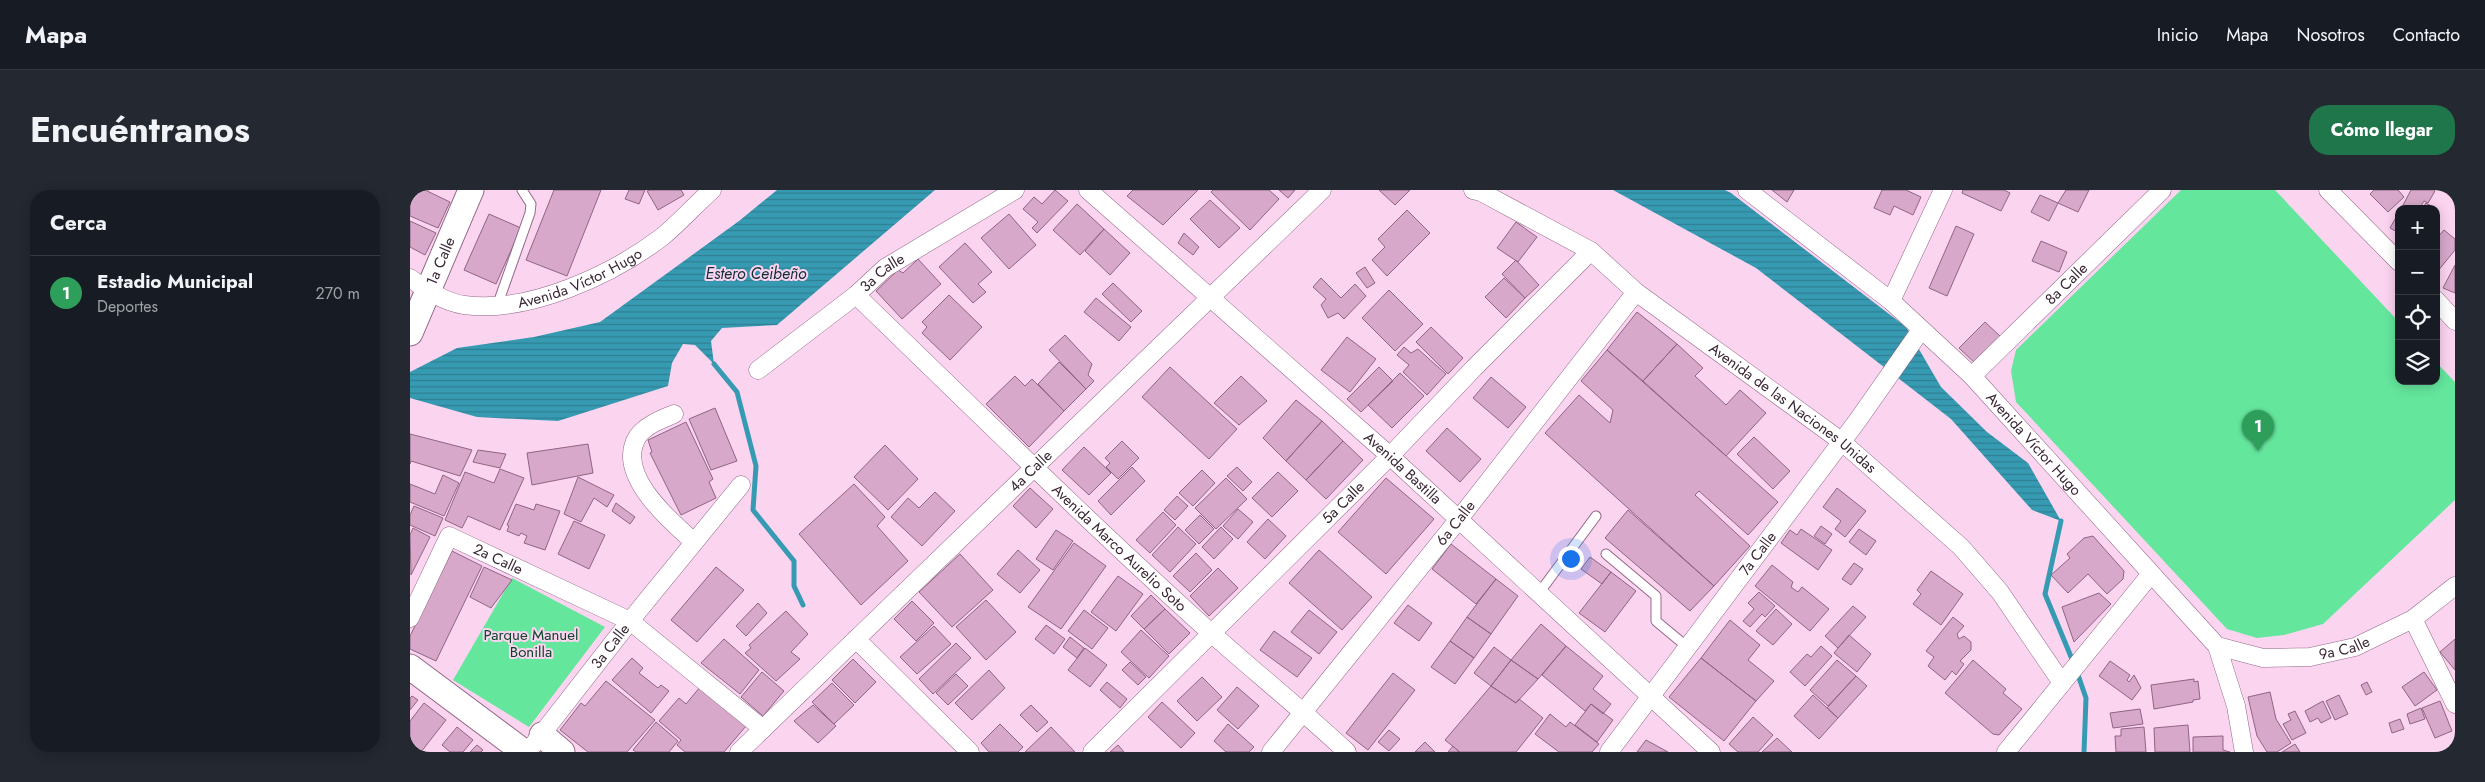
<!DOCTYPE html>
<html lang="es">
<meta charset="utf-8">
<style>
body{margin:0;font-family:Jost,sans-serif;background:#242831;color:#f1f3f6}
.controls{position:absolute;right:15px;top:15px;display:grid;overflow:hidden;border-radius:10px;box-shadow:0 2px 12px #0003}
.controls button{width:45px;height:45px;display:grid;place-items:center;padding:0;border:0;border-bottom:1px solid #363941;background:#171b24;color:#f1f3f6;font:25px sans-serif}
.you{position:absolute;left:1160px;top:368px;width:18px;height:18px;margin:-12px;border:4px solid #fff;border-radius:50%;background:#1a73e8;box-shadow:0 0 0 8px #1a73e833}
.badge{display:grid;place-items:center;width:32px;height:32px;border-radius:50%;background:#1f764a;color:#fff;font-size:16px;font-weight:700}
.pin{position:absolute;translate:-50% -41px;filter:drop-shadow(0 1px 2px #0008)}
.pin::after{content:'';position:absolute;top:26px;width:18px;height:15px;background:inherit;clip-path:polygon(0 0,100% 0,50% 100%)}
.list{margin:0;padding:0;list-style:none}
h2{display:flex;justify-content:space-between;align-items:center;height:65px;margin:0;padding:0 20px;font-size:21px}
h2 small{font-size:16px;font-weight:400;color:#9ea1a6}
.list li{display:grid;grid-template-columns:32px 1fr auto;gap:15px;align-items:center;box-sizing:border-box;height:75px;padding:0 20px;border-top:1px solid #363941}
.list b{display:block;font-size:19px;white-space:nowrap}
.list p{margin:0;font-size:16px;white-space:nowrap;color:#9ea1a6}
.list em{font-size:16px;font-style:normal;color:#9ea1a6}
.icon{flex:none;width:28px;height:28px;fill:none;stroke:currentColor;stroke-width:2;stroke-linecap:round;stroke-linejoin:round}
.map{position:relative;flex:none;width:2045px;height:562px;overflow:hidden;border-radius:20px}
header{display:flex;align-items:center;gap:30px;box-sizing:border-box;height:70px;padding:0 25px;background:#171b24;border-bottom:1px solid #363941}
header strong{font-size:24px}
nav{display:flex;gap:28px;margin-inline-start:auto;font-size:18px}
.intro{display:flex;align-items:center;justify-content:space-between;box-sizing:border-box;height:120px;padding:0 30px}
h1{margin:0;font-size:35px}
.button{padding:12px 22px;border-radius:20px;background:#1f764a;color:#fff;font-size:18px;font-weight:700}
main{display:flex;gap:30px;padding:0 30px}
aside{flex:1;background:#171b24;border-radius:20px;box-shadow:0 2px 12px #0003}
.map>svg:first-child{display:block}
.green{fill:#64e69d}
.water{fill:url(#water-rules)}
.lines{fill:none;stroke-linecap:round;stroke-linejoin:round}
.stream{stroke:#369bb2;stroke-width:5}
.building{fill:#d7a8ca;stroke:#8f6484}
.lane-casing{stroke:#936888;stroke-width:11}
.street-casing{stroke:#936888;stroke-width:19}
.secondary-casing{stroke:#936888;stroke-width:27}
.lane{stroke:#fff;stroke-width:9}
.street{stroke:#fff;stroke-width:18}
.secondary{stroke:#fff;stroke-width:25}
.labels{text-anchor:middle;stroke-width:4;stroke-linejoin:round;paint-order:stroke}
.street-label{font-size:15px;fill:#392734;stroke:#fbd4f0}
.park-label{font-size:15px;fill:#0a4428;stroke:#fbd4f0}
.water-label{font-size:16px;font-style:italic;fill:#102f36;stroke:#fbd4f0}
</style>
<header>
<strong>Mapa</strong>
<nav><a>Inicio</a><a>Mapa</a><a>Nosotros</a><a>Contacto</a></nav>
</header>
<div class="intro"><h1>Encuéntranos</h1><a class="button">Cómo llegar</a></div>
<main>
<aside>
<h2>Cerca<small></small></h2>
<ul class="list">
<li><span class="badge" style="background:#2e9e5b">1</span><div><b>Estadio Municipal</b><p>Deportes</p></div><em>270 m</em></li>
</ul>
</aside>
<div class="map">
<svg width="2045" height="562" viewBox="0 0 2045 562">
<defs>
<pattern id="water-rules" width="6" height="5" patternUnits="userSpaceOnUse" patternTransform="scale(1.25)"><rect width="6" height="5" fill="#369bb2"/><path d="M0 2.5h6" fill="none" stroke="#2f7e92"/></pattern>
</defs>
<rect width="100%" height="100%" fill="#fbd4f0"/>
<path class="green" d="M1771 0H1865L1989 132V191H2026V172L2045 192V310L1913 434 1874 445 1847 448 1817 439 1606 212 1601 181 1606 160Z
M102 388 195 437 119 537 43 490Z"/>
<path class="water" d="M367 0H525L367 135 312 138 301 151 304 174 285 155 273 154 262 173 258 196 148 231 67 227 0 208V182L47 158 124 147 190 132 329 31Z
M1203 0H1315L1321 3 1496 137 1531 197 1577 242 1618 273 1651 331 1622 320 1541 229 1346 78Z"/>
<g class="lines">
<path class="stream" d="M304 174 327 202 346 276 343 320 384 371V396L393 415
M1651 331 1635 404 1664 474
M1667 482 1676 508 1674 562"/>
</g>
<path class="building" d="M3 0H15L40 12 28 38 0 26V7Z
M144 0H191L157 86 116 70Z
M219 0H235L229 14 215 9Z
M240 0H271L274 5 248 20 237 1Z
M645 0 658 11 627 43 622 38 628 32 613 19 624 7 632 14Z
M723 0H788L753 35 717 6Z
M803 0H859L869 9 840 40 801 2Z
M869 0H885L878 8Z
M969 0H1000L985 15Z
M1362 0H1384L1377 12Z
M1472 0H1496L1511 7 1503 25 1484 16 1480 25 1464 18Z
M1553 0H1594L1600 3 1591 21 1552 3Z
M1656 0H1679L1668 22 1648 13Z
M1964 0H1988L1994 7 1978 22 1960 4Z
M2001 0H2024L2025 1 2018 13 2014 11 2009 19H1991Z
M1630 5 1648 13 1639 31 1621 22Z
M800 10 830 38 809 58 780 29Z
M2016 13 2023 17V19H2012Z
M667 14 694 39 670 65 643 40Z
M997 20 1020 43 977 86 962 70 975 57 968 49Z
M1989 22V43L1980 38Z
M79 24 111 38 86 94 54 80Z
M599 24 626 55 599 79 571 48Z
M0 31 26 43 15 65 0 57Z
M1106 32 1127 47 1108 72 1087 58Z
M1546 36 1564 44 1537 106 1519 98Z
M694 39 720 63 700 85 675 61Z
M2034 40 2045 49V60L2027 82 2026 49Z
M774 43 789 57 783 65 768 53Z
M1631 51 1657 62 1649 82 1622 71Z
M555 53 582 82 568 94 576 102 563 113 529 77Z
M508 69 531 94 492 129 466 101 488 80 493 83Z
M1106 70 1129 95 1115 108 1092 84Z
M2045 75V103L2033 98Z
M955 77 965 93 957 98 946 83Z
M911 88 931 108 945 94 956 106 934 129 928 123 918 128 911 115 916 109 903 97Z
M1094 88 1115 108 1096 128 1075 107Z
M703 93 732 121 721 132 692 104Z
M979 100 1013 134 985 161 952 128Z
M539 105 572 137 540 170 512 143 517 137 512 132Z
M686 108 721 137 709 151 674 122Z
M1227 122 1267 154 1233 191 1197 160Z
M1575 132 1592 148 1566 174 1549 158Z
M1021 137 1053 168 1038 184 1006 152Z
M655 145 682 174 678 185 684 191 676 199 639 160Z
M937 147 966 169 940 202 911 180Z
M1267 154 1293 178 1285 186 1316 215 1330 200 1356 223 1316 266 1233 191Z
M994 157 1001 163 1008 159 1036 184 1017 205 993 182 999 175 987 165Z
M1197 160 1368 312 1338 345 1289 301 1285 305 1340 356 1304 396 1135 243 1169 205 1200 233 1203 220 1171 191Z
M649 172 676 199 654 221 628 194Z
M760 177 827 239 799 269 732 207Z
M969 177 983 191 951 222 937 209Z
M990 183 1014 206 982 238 958 215Z
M605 186 615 196 622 189 654 221 619 257 576 214Z
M831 186 857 211 829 235 804 213Z
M1081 187 1116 217 1098 238 1063 208Z
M886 210 912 231 876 271 853 248Z
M305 218 327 271 301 280 279 229Z
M912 231 933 251 896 290 876 271Z
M276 232 303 289 299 292 306 308 271 325 240 263 242 262 238 250Z
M1037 238 1071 269 1050 292 1016 261Z
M0 244 62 260 50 286 1 271 0 274Z
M1344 247 1380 281 1363 299 1327 264Z
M712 251 729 268 708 289 696 277 700 273 695 268Z
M933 251 953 270 916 309 896 290Z
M178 254 183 283 122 295 117 263Z
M475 255 508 289 478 320 444 287Z
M674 257 701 283 679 305 652 280Z
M68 260 96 264 90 278 63 272Z
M722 277 735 291 701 325 688 311Z
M827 277 842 292 833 301 817 286Z
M90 279 114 288 90 340 58 326 52 338 35 330 55 282 84 293Z
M792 280 805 293 783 316 769 303Z
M868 282 888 301 862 327 842 308Z
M33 285 49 293 34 326 0 312V294L25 304Z
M168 287 204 305 197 317 184 308 171 332 154 324Z
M816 288 837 309 806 339 785 318Z
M976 288 1024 329 976 384 928 342Z
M444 294 475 327 467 336 498 371 451 415 389 344Z
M620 298 643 319 626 338 603 316Z
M1427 298 1456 321 1435 347 1425 339 1431 331 1413 317Z
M525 302 545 321 512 356 481 327 498 308 509 318Z
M767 306 778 316 765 330 754 320Z
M206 313 225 327 220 334 202 321Z
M106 314 124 320 126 314 150 321 135 360 114 353 117 346 111 343 109 346 97 341 99 336 97 335Z
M4 316 33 328 25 346 0 335V325Z
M828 319 843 332 828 349 813 336Z
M1218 320 1304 396 1280 421 1195 348Z
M753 322 766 335 740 363 726 350Z
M790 325 804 339 789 354 775 340Z
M858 329 876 346 855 369 837 352Z
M164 331 195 345 179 379 148 364Z
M1411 336 1422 344 1415 354 1404 346Z
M768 337 786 354 760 382 742 365Z
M811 337 823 349 804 369 792 357Z
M3 338 20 347 1 385 0 345Z
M1391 339 1422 360 1408 380 1371 353 1380 340 1387 345Z
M1449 339 1466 351 1456 365 1439 352Z
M646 340 663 351 643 380 626 369Z
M1683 346 1714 381 1713 389 1697 404 1678 384 1658 403 1641 385 1660 368 1657 364 1674 348Z
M664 353 696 376 651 439 618 417Z
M1041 354 1086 389 1066 414 1022 379Z
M608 360 630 380 610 403 587 384Z
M909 360 962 407 932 440 879 393Z
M42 361 72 376 26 471 0 459V446Z
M786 363 802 380 780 402 763 386Z
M550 364 583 400 542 437 509 402Z
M1180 367 1201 382 1192 394 1171 379Z
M1444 373 1453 379 1441 395 1432 389Z
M1362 375 1383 392 1381 397 1388 402 1392 397 1419 419 1400 441 1345 396Z
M74 377 102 390 81 418 60 407Z
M306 377 334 400 287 452 261 430Z
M808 378 828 398 799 426 780 406Z
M1521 381 1553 404 1531 435 1503 414 1511 404 1507 400Z
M1201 382 1226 401 1195 442 1169 423Z
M708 386 733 404 706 441 681 422Z
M1086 389 1108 406 1081 444 1057 427Z
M1349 402 1365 416 1355 427 1352 424 1340 437 1333 431 1344 419 1338 413Z
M1689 403 1701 414 1664 452 1652 417Z
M741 405 755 419 734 439 721 426Z
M576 410 606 442 576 470 546 437Z
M502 411 524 433 506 451 484 429Z
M348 413 357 423 336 446 326 436Z
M998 415 1022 433 1009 451 984 433Z
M1443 416 1456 427 1428 458 1415 446Z
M755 419 780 443 759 464 734 439Z
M1366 419 1382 434 1363 455 1346 441Z
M674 420 698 438 682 459 658 441Z
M899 420 927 442 909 464 881 442Z
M376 421 398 444 381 462 390 469 366 491 335 463 341 458 339 455Z
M1057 427 1081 444 1064 468 1040 451Z
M1543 427 1554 436 1547 444 1549 449 1554 446 1561 452V460L1550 471 1554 474 1546 485 1542 481 1535 490 1518 476 1524 467 1516 461Z
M1320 430 1350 455 1338 470 1364 491 1346 511 1291 468Z
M1131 434 1156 456 1128 489 1101 470Z
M636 435 655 449 644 464 625 449Z
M524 436 541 454 507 484 490 467Z
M731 440 759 466 739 488 711 462Z
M864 441 902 468 887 487 850 460Z
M1439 445 1461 464 1447 482 1424 463Z
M660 447 674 458 667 468 653 457Z
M314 449 349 480 330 504 291 473Z
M2045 449V480L2030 462Z
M1040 451 1064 468 1045 494 1021 477Z
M546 453 561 468 523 504 509 489Z
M1156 456 1193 486 1183 499 1201 514 1193 524 1181 514 1175 521 1132 485Z
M1411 456 1422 466 1395 496 1380 482 1397 464 1401 467Z
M1084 457 1101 470 1081 496 1064 483Z
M675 458 697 475 680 497 658 480Z
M222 468 233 478 229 483 248 498 251 495 259 501 241 523 202 490Z
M1291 468 1346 511 1314 551 1259 507Z
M443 469 466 492 445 513 422 490Z
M1101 470 1128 489 1106 513 1081 496Z
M1427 470 1446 486 1418 516 1400 500Z
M1563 470 1596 499 1593 503 1612 519 1589 545 1583 544 1535 503Z
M1700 471 1720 485 1717 490 1719 492 1724 485 1731 498 1722 510 1689 486Z
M720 472 736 487 728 495 712 480Z
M579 480 595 498 562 530 545 513Z
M352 482 374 501 353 526 331 507Z
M2014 482 2027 500 2005 516 1992 497Z
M983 483 1005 500 958 560 936 543Z
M546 484 558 496 538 515 526 503Z
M1446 486 1457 496 1428 528 1417 518Z
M792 487 812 507 787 531 767 511Z
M1784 489V492L1788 491 1790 509 1783 510V512L1744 519 1741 495Z
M196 491 245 530 217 562H178L150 540 171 513 175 516Z
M697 492 717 509 710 518 690 500Z
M1957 492 1962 502 1956 505 1951 495Z
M422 493 444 515 424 534 402 512Z
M1081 496 1106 513 1109 509 1133 528 1106 562H1050L1035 550Z
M290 497 336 536 314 562H275L267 555 271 550 249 531 269 508 276 514Z
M827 497 849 516 828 539 807 520Z
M1860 502 1866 529 1881 553 1867 562H1857L1847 546 1838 507Z
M1403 505 1428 528 1409 549 1384 526Z
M1929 505 1938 524 1925 530 1916 511Z
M2 506 8 510 0 520V508Z
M1913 511 1921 528 1911 533 1908 528 1900 532 1895 521Z
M2030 511 2042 541 2025 548 2012 518Z
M752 512 785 543 771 558 738 527Z
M14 513 36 530 11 562H5L0 559V531Z
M1181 514 1203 530 1187 552 1165 535Z
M403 515 426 536 408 553 384 531Z
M621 515 638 532 627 542 610 525Z
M2011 518 2015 529 2000 534 1997 524Z
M1730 519 1733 534 1703 538 1700 523Z
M1885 521 1896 543 1882 550 1873 534 1881 530 1878 524Z
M1140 524 1156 537 1160 532 1189 554 1182 562H1149L1125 544Z
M1343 527 1363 545 1348 562H1328L1319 554Z
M1990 529 1994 539 1982 543 1979 533Z
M246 532 268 551 259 562H226L223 560Z
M590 534 613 557 608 562H579L571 553Z
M818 534 844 557 839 562H816L804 551Z
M1778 535 1780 562H1745L1744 538Z
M47 537 63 550 53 562H40L32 555Z
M641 537 665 562H615Z
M1734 537 1736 562H1706L1705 546H1711V539Z
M979 540 990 549 979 561 968 552Z
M1813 546V560L1820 562H1783V547Z
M1367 548 1382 562H1352Z
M1236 550 1258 562H1227Z
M1015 552 1025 562H1005Z
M1885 554 1890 562H1872Z
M67 555 73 560 71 562H60Z
M708 555 714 562H700Z
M1043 556 1049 562H1038Z"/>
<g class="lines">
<g class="lane-casing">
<path id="lane" d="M87 116 120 23 121 14 112 0
M1196 364 1246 406V431L1276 456
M1129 403 1186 326"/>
</g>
<g class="street-casing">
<g id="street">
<path id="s1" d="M678 0 980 266 1301 562"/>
<path id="s2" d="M1063 0 1071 2 1181 61 1226 102 1431 251 1551 357 1590 402 1652 493"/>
<path id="s3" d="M1337 0 1481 111 1562 186 1807 456 1826 516 1834 562"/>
<path d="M1918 0 1989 72"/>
<path id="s4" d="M0 88C16 100 34 112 54 115 118 124 202 85 252 47 269 33 285 15 302 0"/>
<path id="s5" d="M446 105C563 218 679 333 800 442 845 482 892 520 937 562"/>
<path d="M2026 110 2045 131"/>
<path d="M1481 111 1533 0"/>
<path id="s6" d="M348 180 446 105 475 78 605 0"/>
<path id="s7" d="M1562 186 1752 0"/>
<path d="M264 224C252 229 236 235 228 246 204 283 259 330 284 352"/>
<path id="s8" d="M0 428 39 346 220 431 353 539"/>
<path d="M2003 429 2045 514"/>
<path d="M446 449 560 562"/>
<path id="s9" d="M1807 456 1853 468 1900 467 1945 457 2003 429 2045 396"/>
<path id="s10" d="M124 554 220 431 331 295"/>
<path id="s11" d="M329 562 912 0"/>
<path id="s12" d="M682 562 980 266 1064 178 1181 61"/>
<path id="s13" d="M861 562 1049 329 1226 102"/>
<path id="s14" d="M1199 562 1448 230 1511 140"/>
<path d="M1596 562 1741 384"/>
</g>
</g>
<g class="secondary-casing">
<g id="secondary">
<path id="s15" d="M0 143 61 0"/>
<path d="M0 477 114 562"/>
<path d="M132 545 152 562"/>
</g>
</g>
<use href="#lane" class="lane"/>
<use href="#street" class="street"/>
<use href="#secondary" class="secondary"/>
</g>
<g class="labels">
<g class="street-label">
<text dy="5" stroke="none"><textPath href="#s15" startOffset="78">1a Calle</textPath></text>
<text dy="5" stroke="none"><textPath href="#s6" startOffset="158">3a Calle</textPath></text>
<text dy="5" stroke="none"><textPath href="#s4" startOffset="182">Avenida Víctor Hugo</textPath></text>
<text dy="5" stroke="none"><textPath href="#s7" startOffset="132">8a Calle</textPath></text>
<text dy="5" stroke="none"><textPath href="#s2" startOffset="389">Avenida de las Naciones Unidas</textPath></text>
<text dy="5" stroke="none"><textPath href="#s3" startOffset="384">Avenida Víctor Hugo</textPath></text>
<text dy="5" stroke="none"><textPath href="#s1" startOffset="420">Avenida Bastilla</textPath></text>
<text dy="5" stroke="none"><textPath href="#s11" startOffset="405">4a Calle</textPath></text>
<text dy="5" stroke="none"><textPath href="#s12" startOffset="354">5a Calle</textPath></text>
<text dy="5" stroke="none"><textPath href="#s13" startOffset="294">6a Calle</textPath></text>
<text dy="5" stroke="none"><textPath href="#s5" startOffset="365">Avenida Marco Aurelio Soto</textPath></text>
<text dy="5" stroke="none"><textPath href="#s14" startOffset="248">7a Calle</textPath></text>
<text dy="5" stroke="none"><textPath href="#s8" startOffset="145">2a Calle</textPath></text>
<text dy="5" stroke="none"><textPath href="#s10" startOffset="124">3a Calle</textPath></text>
<text dy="5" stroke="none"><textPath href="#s9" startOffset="130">9a Calle</textPath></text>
</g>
<g class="park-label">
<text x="121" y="450">Parque Manuel<tspan x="121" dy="17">Bonilla</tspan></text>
</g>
<g class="water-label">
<text x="346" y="89">Estero Ceibeño</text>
</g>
</g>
</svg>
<div class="controls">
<button>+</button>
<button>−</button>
<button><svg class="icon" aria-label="locate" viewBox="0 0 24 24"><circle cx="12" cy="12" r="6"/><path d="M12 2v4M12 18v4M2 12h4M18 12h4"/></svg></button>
<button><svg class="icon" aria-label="layers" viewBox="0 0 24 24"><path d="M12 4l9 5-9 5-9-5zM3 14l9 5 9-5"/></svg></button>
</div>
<div class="you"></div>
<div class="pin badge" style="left:1848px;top:261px;background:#2e9e5b">1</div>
</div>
</main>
